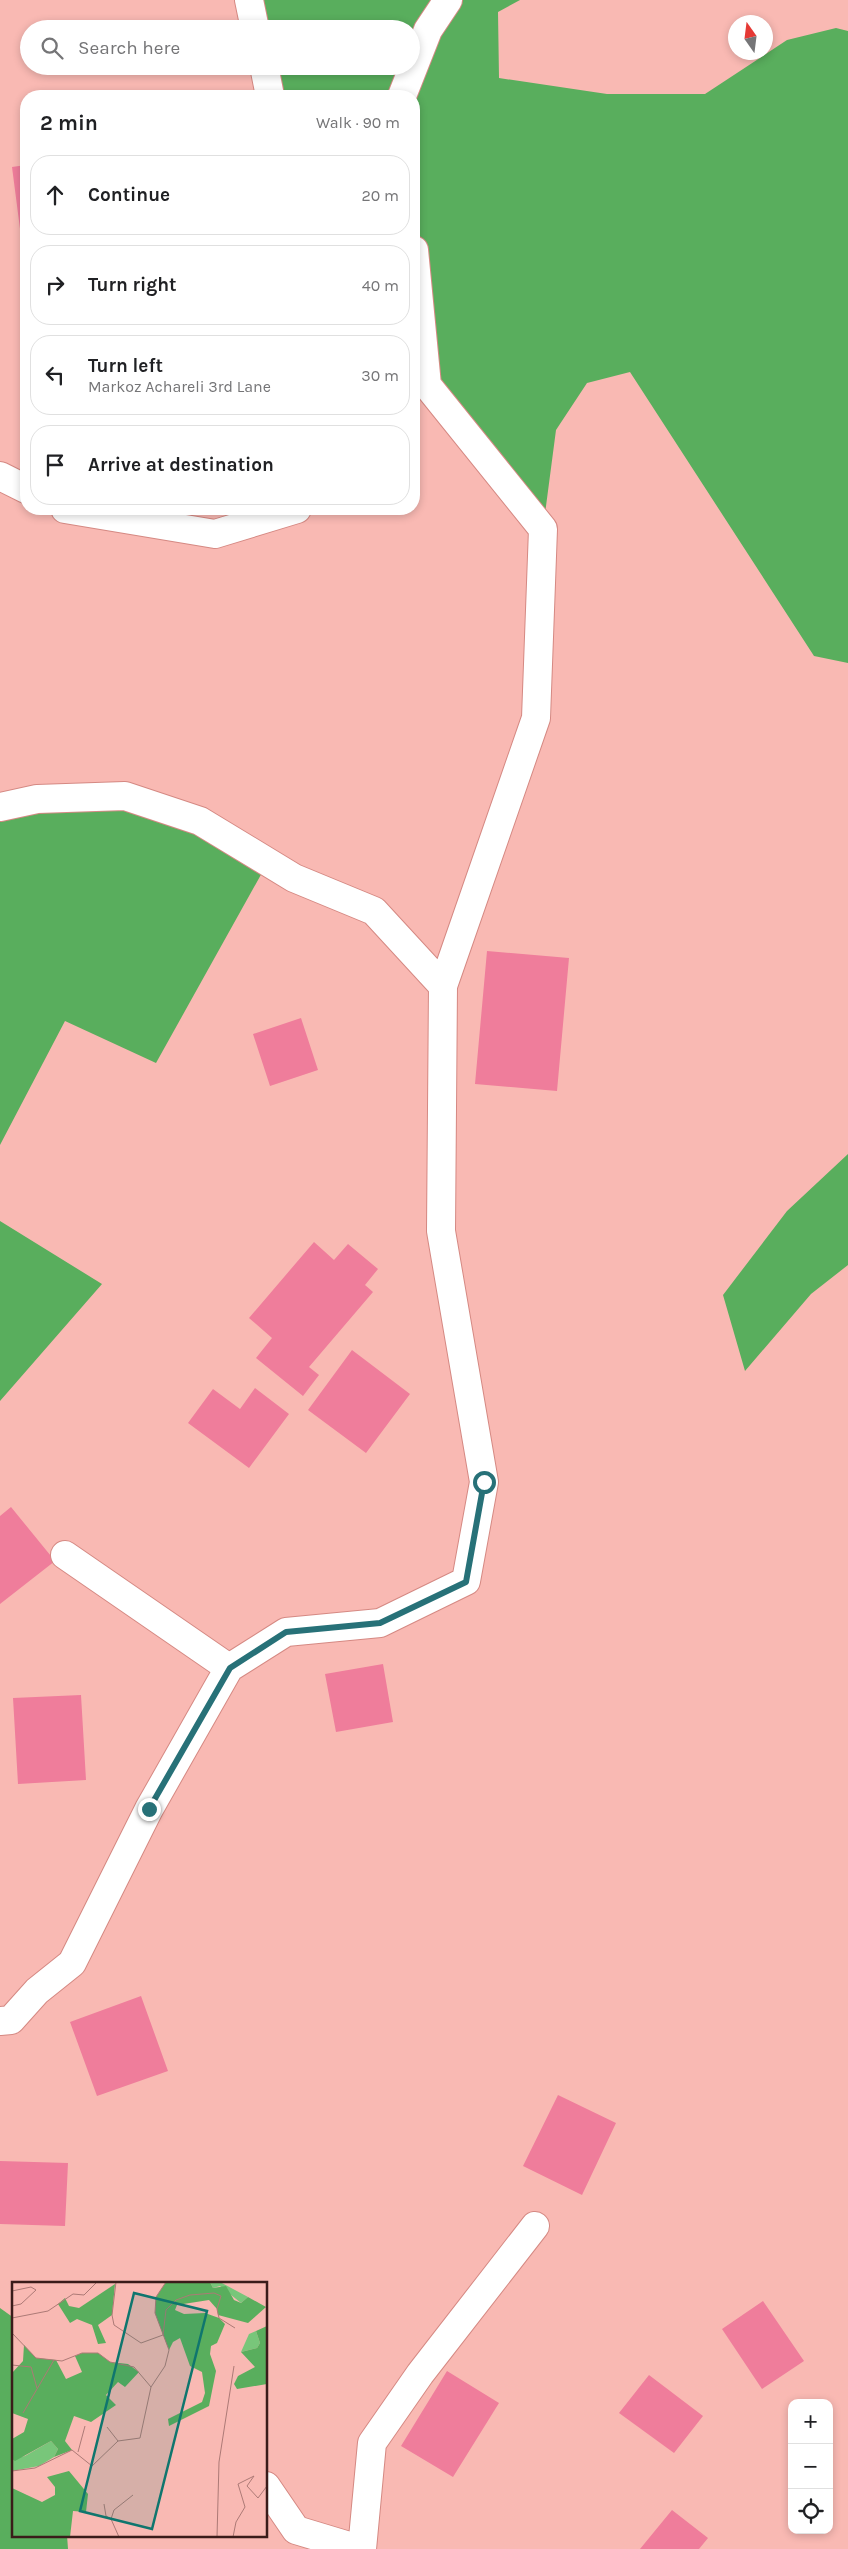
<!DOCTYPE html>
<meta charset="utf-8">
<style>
body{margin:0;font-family:Karla,sans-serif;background:#f2f2f2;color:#202124}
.controls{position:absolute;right:15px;bottom:15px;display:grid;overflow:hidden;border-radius:10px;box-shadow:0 2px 8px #0003}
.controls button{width:45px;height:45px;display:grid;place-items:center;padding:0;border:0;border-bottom:1px solid #e0e0e0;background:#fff;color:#202124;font:25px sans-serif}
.compass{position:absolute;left:728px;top:15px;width:45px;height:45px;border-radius:50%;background:#fff;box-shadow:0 2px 8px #0003;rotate:346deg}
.stop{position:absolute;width:15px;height:15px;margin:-11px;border:4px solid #277178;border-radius:50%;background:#fff}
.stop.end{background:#277178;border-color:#fff;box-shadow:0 1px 5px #0008}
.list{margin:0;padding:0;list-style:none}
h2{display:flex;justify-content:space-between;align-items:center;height:65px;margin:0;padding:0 20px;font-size:21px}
h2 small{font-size:16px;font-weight:400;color:#757577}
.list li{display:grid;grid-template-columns:32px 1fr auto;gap:15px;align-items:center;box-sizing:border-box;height:80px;margin:0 10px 10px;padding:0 10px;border:1px solid #e0e0e0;border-radius:20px}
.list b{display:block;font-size:19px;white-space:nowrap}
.list p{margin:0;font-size:16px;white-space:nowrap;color:#757577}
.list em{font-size:16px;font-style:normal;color:#757577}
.icon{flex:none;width:28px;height:28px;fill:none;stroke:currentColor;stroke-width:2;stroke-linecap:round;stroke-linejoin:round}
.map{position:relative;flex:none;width:848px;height:2549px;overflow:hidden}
.search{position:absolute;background:#fff;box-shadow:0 2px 8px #0003;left:20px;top:20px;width:400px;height:55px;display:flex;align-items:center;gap:12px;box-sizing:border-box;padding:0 18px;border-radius:28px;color:#757577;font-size:19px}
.panel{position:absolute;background:#fff;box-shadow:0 2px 8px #0003;left:20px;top:90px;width:400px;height:425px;border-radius:20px}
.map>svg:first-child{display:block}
.forest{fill:#59ae5d}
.building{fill:#ef7d9b}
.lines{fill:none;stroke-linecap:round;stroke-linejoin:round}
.minor-casing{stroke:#d58983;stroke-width:30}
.minor{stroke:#fff;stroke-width:28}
.route{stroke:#277178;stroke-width:6}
.inset-road{fill:none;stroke:#ad7a76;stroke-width:1}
.view{fill:#0f766e;fill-opacity:0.15;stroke:#0f766e;stroke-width:2.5}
.inset-edge{fill:none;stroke:#3a1c1a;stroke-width:2.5}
</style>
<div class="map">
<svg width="848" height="2549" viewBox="0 0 848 2549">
<rect width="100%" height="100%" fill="#f9b9b3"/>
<path class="forest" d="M249 0H520L498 12 499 78 607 94H705L787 40 836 28 848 31V663L814 656 630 372 587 383 556 430 543 529 414 364V96H270L264 66H411V29H255Z
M125 796 268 862 156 1063 65 1021 0 1145V807Z
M848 1154V1265L811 1294 745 1371 723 1295 787 1211Z
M0 1221 102 1284 0 1401Z
M0 2308 14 2318V2535H67L68 2549H0Z"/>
<path class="building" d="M26 165V251L23 252 12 167Z
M487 951 569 958 557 1091 475 1084Z
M301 1018 318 1070 270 1086 253 1034Z
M314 1242 334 1260 348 1244 378 1269 365 1285 373 1292 309 1367 319 1375 303 1396 256 1358 272 1338 249 1318Z
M352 1350 410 1394 366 1453 308 1410Z
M255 1388 289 1414 249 1468 188 1423 213 1389 240 1409Z
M11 1507 55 1561 0 1604V1516Z
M383 1664 393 1722 336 1732 325 1674Z
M81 1695 86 1780 18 1784 13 1698Z
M141 1996 168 2071 97 2096 70 2022Z
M558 2095 616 2123 582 2195 523 2166Z
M0 2161 68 2163 65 2226 0 2224Z
M763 2301 804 2361 762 2389 722 2329Z
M447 2371 499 2403 453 2477 401 2446Z
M649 2375 703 2416 674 2453 619 2413Z
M672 2510 708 2538 699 2549H640Z"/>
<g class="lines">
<g class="minor-casing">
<path id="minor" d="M249 0 255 29
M264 66 270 96
M402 96 428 30 448 0
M414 250 427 385
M0 476 26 489
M65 509 215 534 297 509
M0 807 37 799 125 796 200 821 294 878 374 911 443 986
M65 1555 229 1668
M0 2021 11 2020 37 1991 72 1963 149 1809 229 1668 286 1632 380 1623 466 1581 484 1482 441 1231 443 986 536 718 543 529 427 385 414 364
M266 2486 296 2530 359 2549
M362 2549 372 2443 420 2374 535 2226"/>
</g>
<use href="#minor" class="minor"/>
</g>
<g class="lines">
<path class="route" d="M149 1809 230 1668 286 1632 380 1623 466 1582 484 1482"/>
</g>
<g transform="translate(12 2282)">
<rect width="255" height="255" fill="#f9b9b3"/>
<path d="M198 0H208L236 15 229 21 208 4 201 6ZM244 49 248 61 245 66 229 70 237 52ZM39 159 46 167 42 175 27 184 0 189V177L13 174Z" fill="#78c67a"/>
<path d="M154 0H198L201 6 214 4 222 18 229 21 236 15 254 25 236 41 206 33 205 27 197 18 165 23 163 28 172 32 193 31 207 36 213 42 205 61 199 64 198 72 204 89 197 124 157 144 156 137 190 120 193 111 190 90 178 84 168 56 161 60 157 68 143 31 144 15ZM103 2 100 33 86 43 94 61 86 62 80 43 65 37 58 41 46 22 53 16 57 24 67 26ZM255 44V102L225 107 222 102 226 94 243 85 229 70 245 66 248 61 244 49ZM12 63 24 76 44 78 54 97 70 90 63 74 70 71H86L98 80 116 82 127 90 113 105 106 100 94 113 104 123 79 140 62 134 53 159 60 168 42 175 46 167 39 159 3 179 0 177V157L12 150 16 137 0 131V91L11 79ZM57 189 76 212 74 230 61 229 58 255H0V206L30 220 43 213V205L35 195Z" fill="#59ae5d"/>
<path class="inset-road" d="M104 0 100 33 102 43 129 61 151 53 154 28 164 18 178 13 202 11 209 14 205 27 207 36 223 46M0 9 19 5 24 8 9 22 0 24M0 36 36 29 61 12 72 13 85 0M0 51 24 76 50 79 70 71H86L98 80 122 85 139 105M0 83 19 85 25 106M11 131 42 78M95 145 106 159M106 159 128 156 139 105 153 84 157 68 143 31 144 15 154 0M66 170 73 144M0 189 23 186 60 168 80 184 106 159M92 222 94 234 99 237 107 255M99 237 102 228 121 213M205 255 207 180 222 84M221 255 224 240 233 225 226 202 242 194 235 204 246 216 255 204"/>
<path class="view" d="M122 11 195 29 140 247 68 229Z"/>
<rect width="255" height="255" class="inset-edge"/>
</g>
</svg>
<div class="controls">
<button>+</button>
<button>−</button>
<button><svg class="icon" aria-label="locate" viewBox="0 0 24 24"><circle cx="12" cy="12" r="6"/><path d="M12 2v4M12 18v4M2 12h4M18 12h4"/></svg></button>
</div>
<svg class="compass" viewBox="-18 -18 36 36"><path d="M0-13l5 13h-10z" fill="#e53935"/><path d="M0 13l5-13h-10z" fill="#757577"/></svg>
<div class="stop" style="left:484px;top:1482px"></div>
<div class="stop end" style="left:149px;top:1809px"></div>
<div class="search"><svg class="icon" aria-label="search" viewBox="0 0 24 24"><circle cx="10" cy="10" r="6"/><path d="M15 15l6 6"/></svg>Search here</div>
<section class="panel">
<h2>2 min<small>Walk · 90 m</small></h2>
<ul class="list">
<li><svg class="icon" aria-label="ahead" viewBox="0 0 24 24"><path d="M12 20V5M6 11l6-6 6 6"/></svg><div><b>Continue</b></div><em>20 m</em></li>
<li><svg class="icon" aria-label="right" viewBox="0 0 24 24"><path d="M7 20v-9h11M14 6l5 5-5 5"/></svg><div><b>Turn right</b></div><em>40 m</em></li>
<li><svg class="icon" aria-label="left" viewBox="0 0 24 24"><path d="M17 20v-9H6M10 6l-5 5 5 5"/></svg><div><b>Turn left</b><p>Markoz Achareli 3rd Lane</p></div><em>30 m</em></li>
<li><svg class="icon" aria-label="arrive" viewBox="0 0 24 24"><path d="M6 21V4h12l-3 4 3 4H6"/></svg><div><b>Arrive at destination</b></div></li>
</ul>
</section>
</div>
